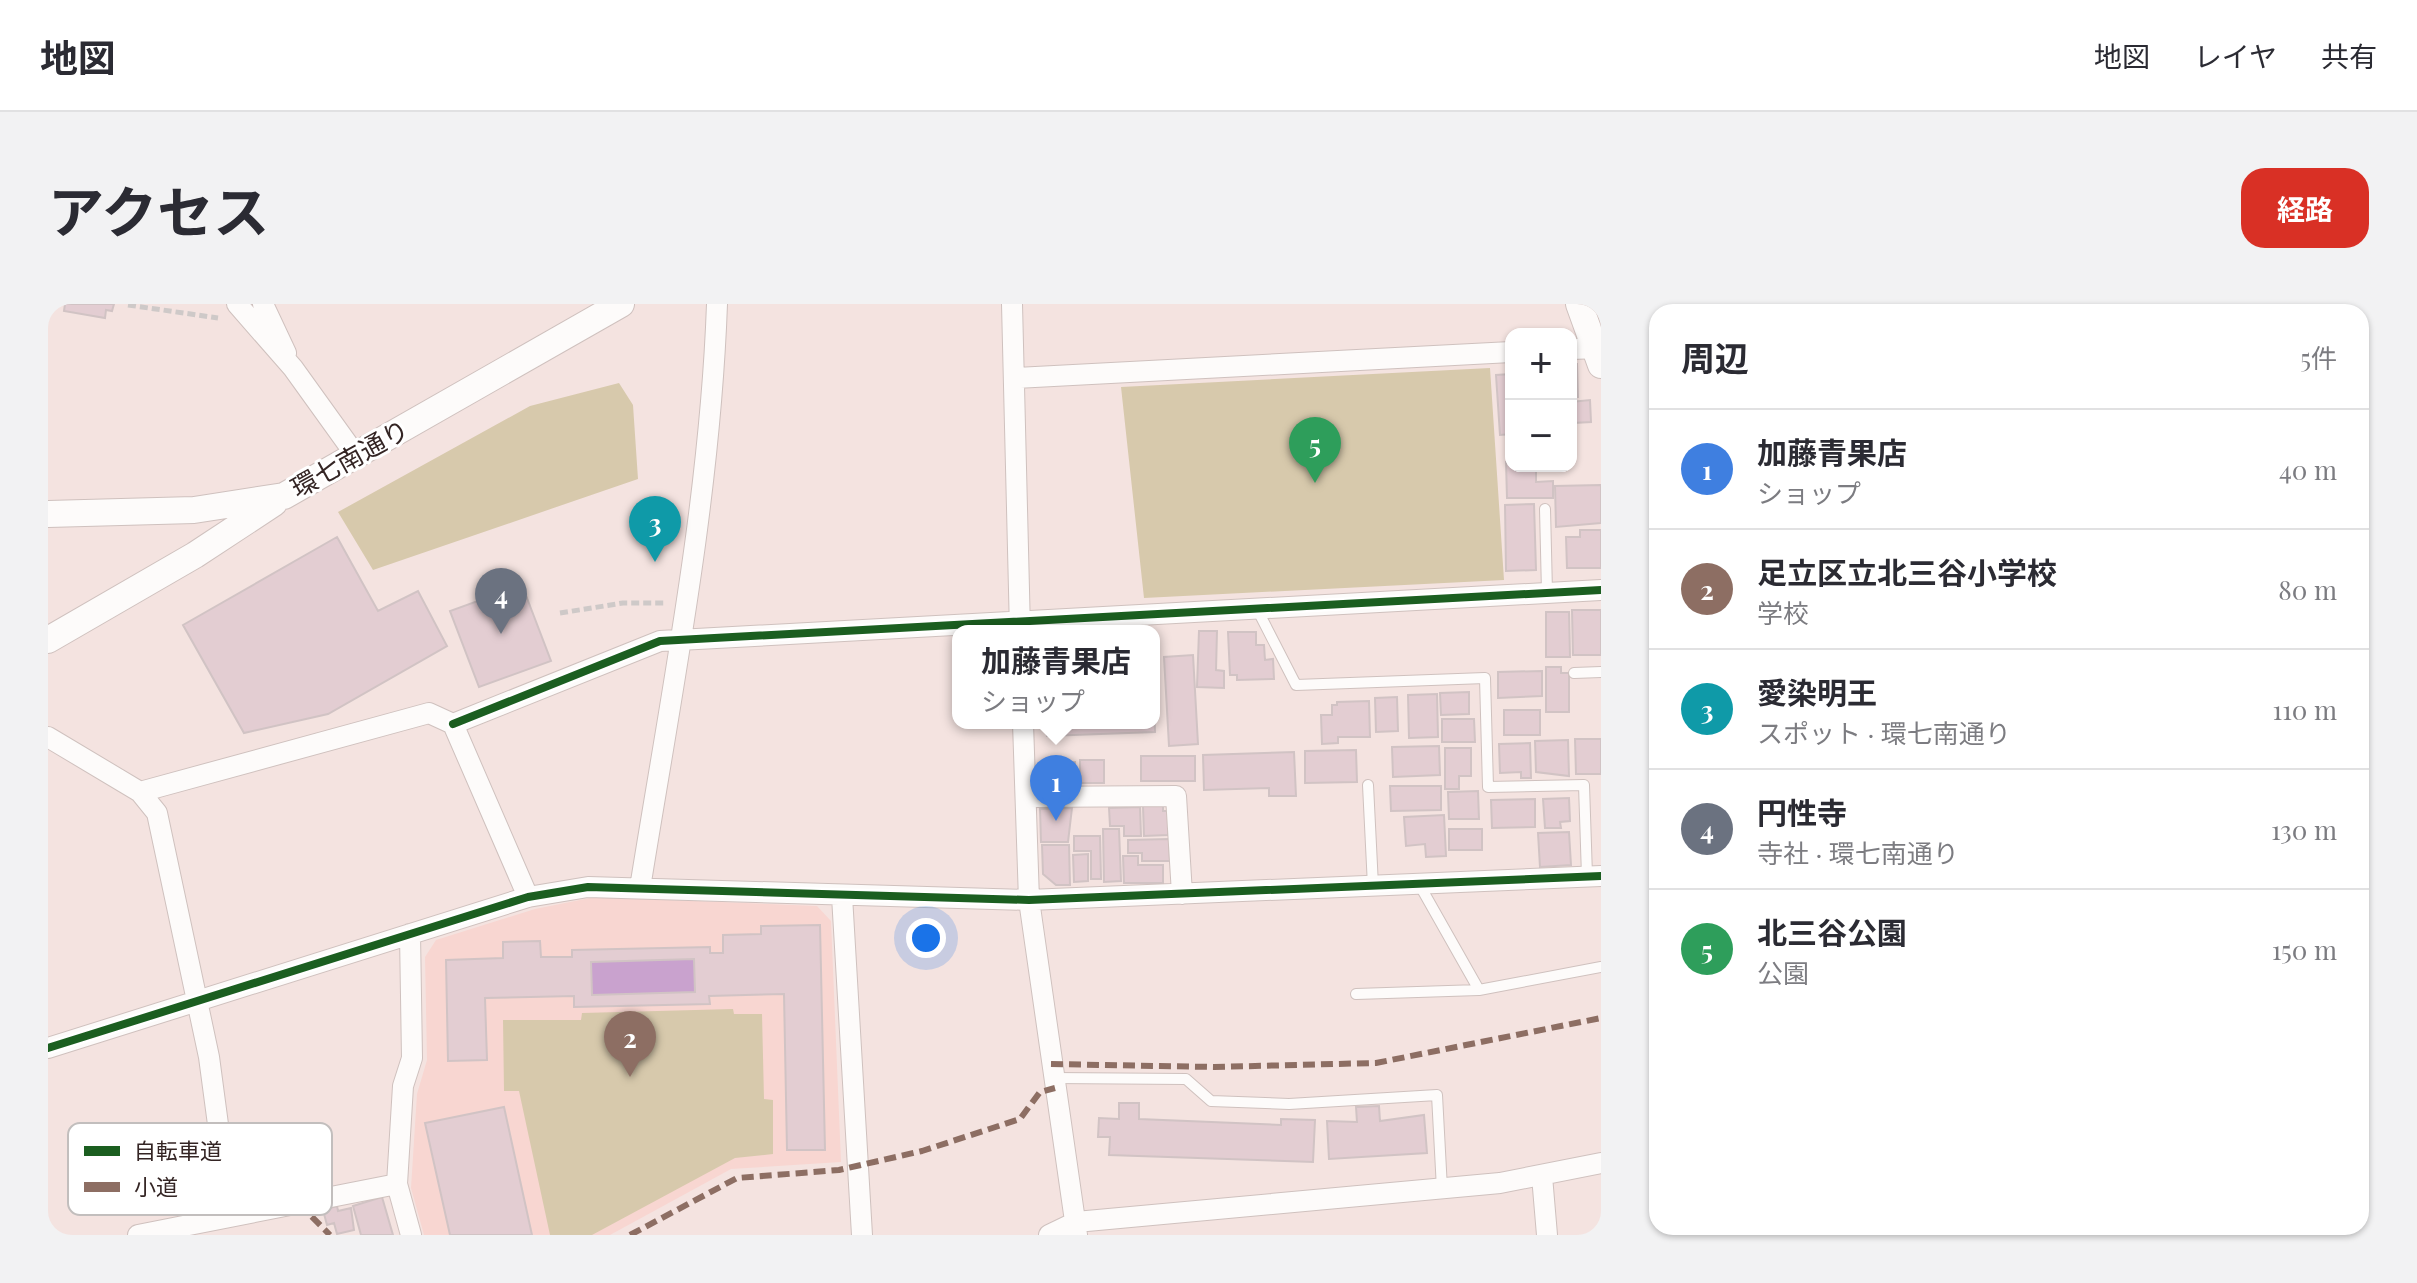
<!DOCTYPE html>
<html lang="ja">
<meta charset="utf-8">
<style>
body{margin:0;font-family:"Playfair Display","Noto Sans JP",serif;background:#f2f2f3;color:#2b2b33}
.controls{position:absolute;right:24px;top:24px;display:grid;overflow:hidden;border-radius:16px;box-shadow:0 2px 6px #0004}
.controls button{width:72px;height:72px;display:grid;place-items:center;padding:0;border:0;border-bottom:2px solid #e1e1e2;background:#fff;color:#2b2b33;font:40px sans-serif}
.you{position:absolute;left:878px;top:634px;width:28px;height:28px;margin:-20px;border:6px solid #fff;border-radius:50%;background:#1a73e8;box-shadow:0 0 0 12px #1a73e833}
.badge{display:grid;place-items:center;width:52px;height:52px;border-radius:50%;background:#d93025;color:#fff;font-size:26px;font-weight:700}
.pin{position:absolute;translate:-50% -66px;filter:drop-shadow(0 2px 4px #0008)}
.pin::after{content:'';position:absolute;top:42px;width:28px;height:24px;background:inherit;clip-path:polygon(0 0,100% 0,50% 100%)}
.popup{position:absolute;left:904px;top:321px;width:208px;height:104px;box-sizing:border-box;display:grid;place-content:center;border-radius:16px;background:#fff;filter:drop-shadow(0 2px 6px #0005);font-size:26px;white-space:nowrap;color:#7c7c81}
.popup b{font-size:30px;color:#2b2b33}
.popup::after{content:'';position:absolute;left:50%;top:100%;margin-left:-16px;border:16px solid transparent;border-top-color:#fff}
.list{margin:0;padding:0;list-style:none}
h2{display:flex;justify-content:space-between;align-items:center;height:104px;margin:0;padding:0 32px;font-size:34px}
h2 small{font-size:26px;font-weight:400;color:#7c7c81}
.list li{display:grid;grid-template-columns:52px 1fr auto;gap:24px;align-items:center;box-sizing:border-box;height:120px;padding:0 32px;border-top:2px solid #e1e1e2}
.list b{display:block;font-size:30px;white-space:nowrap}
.list p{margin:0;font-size:26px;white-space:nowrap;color:#7c7c81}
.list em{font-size:26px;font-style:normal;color:#7c7c81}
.map{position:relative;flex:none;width:1553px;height:931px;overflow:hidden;border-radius:24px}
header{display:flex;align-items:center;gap:48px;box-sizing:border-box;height:112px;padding:0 40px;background:#fff;border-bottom:2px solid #e1e1e2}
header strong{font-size:38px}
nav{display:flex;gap:44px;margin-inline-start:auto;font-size:28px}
.intro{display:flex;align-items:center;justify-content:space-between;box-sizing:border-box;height:192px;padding:0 48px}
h1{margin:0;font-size:56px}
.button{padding:20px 36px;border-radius:24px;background:#d93025;color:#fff;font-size:28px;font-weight:700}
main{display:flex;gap:48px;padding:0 48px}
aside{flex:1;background:#fff;border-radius:24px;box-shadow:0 2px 6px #0004}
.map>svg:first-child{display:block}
.built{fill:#f8d6d1}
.green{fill:#d7c9ac}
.water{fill:#c9a2ce}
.building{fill:#e3cdd2;stroke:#d1c3c4;stroke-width:2;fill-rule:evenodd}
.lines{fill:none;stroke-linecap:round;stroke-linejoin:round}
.service-casing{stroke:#cfc1be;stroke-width:12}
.minor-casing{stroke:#cfc1be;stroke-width:22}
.tertiary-casing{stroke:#cfc1be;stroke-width:28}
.path{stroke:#cec9c8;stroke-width:5;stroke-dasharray:8 4;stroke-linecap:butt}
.service{stroke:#fdfbfa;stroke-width:10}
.minor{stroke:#fdfbfa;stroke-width:20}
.tertiary{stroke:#fdfbfa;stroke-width:26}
.quiet{stroke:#8d6e63;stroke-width:6;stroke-dasharray:12 6;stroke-linecap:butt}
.cycleway-casing{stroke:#fff;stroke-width:13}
.cycleway{stroke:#1b5e20;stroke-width:8}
.labels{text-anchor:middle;stroke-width:6;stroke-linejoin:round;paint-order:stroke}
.street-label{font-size:26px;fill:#342524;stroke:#fff}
.key{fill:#fff;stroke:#c2bebd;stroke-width:2}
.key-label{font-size:22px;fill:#342524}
</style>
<header>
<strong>地図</strong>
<nav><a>地図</a><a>レイヤ</a><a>共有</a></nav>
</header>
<div class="intro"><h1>アクセス</h1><a class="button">経路</a></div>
<main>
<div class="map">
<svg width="1553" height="931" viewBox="0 0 1553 931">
<rect width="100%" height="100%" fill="#f4e3e0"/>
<path class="built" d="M547 593 769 602 783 617 793 858 683 865 562 931H376L363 884 369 790 379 756 377 653 388 636 487 605Z"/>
<path class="green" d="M1442 64 1456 276 1096 294 1073 83Z
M571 79 585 101 590 175 325 266 290 208 482 102Z
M685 705 686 710H714L716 795 725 796V850L687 854 544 931H502L471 787H456L455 716H533L534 709Z"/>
<path class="water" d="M646 655 647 688 544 691 543 658Z"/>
<path class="building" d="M17 0H66L64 7 58 6 57 14 16 7Z
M1523 60H1529L1530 93H1523Z
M1463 70V130L1452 131 1448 71Z
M1542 96 1543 118 1525 119 1523 128V98Z
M1458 158H1463V162H1488V178L1505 177V194H1459Z
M1553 181V219L1508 223 1507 182Z
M1486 200 1488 266 1458 267 1457 201Z
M1532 226H1553V264H1519L1518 233H1532Z
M289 233 330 307 370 287 399 342 280 410 196 429 135 321Z
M474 281 503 357 431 383 402 307Z
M1524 306H1553V351H1525Z
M1498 308H1521L1522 353H1498Z
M1151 327H1169L1168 366 1176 367V384L1149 383Z
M1180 328H1208V341H1216L1217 356 1225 355 1226 375 1189 376V371H1182Z
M1145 351 1150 440 1121 442 1116 353Z
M1498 363H1513V369H1521V408H1498Z
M1494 367V392L1450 394V368Z
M1421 388V410L1393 411 1392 389Z
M1389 390 1390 433 1361 434 1360 391Z
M1349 393 1350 427 1328 428 1327 394Z
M1106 396 1107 428 999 432 998 419H1106Z
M1321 397 1322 433H1290V439L1274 440 1273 411H1284V401H1289V398Z
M1456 406H1492V431H1456Z
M1394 415H1426L1427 438H1394Z
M1527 435H1553V470H1528Z
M1520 436 1521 472 1488 468 1487 437Z
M1482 439 1483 474H1473V468L1452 469 1451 440Z
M1391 442 1392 471 1345 473 1344 443Z
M1397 444H1423V472H1411V485H1397Z
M1308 446 1309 478 1257 479V447Z
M1246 448 1248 492H1221V484L1156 486 1155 451Z
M1093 452H1147V477H1093Z
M1032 456H1056V479H1032Z
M1027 458V482L992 483 991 459Z
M1342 482H1393V506L1343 507Z
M1430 487 1431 515H1401L1400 488Z
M1521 494 1522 517 1512 518 1513 524H1497L1495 495Z
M1487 495V523L1444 524 1443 496Z
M1095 502H1115V507H1120V531L1096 532Z
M1092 503 1093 532H1076V522H1062L1061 504Z
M1024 504 1020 538H993L992 505Z
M1396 511 1398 552 1378 553 1377 540 1358 542 1356 513Z
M1055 525H1071L1073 577 1056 578Z
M1401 525H1434V546H1401Z
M1521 528 1523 561 1492 563 1490 529Z
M1026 532H1052L1053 575H1043V547H1026Z
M1121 535 1122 557H1094V549H1080V536Z
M994 541H1021L1022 581H1008L995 570Z
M1040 550V577L1026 578 1025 551Z
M1075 552H1090V561H1115V579H1076Z
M772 621 777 846H739L736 690 661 692 662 700 526 703V692L437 694 439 756 400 757 398 656 455 654V638L492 637 493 653H524V646L662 643V649H675V631L713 630V622ZM646 655 647 688 544 691 543 658Z
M1071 799H1091V815L1233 821V815L1267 816 1265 858 1061 851 1062 833H1050L1051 814 1071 815Z
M1331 802 1332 817 1376 811 1379 849 1281 855 1279 817 1309 818 1308 803Z
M456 803 484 931H402L377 819Z
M334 893 345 931H313L305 902Z
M289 902 290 907 303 904 306 926 289 930 286 919 279 921 275 906Z"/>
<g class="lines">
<g class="service-casing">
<path id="service" d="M1497 205 1499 288
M1209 305 1248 381 1437 374 1440 483 1536 481 1539 572
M1526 369 1553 368
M1320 481 1325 582
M1371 580 1431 686 1553 663
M1308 690 1431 686
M1005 774 1138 775 1163 797 1241 800 1389 791 1394 885"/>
</g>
<g class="minor-casing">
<path id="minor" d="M189 0 245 64 309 153
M215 0 238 49
M964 0 972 327
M1523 45 1553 44
M967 74 1463 48
M975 419 981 596 1029 931
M405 420 612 337 1553 286
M0 433 92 488 109 509 161 753 175 858 190 910
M92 488 381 409 405 420 480 593
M978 493 1128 492 1134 590
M592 584C623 391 662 196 669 0
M794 592 814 931
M362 630 364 754 355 782 349 880 363 931
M0 744 480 593 540 583 981 596 1553 572
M1494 872 1499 931
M90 931 349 880
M1001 931 1028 918 1452 879 1553 859"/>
</g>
<g class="tertiary-casing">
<path id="tertiary" d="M1531 0 1553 61
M0 210 146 206 236 192 573 0
M0 336 147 251 226 199"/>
</g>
<path class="path" d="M80 1 170 14
M512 309 575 299H618"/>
<use href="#service" class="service"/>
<use href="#minor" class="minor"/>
<use href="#tertiary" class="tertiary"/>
<path class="quiet" d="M1003 760 1166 763 1328 759 1553 714
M251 900 282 931
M582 931 689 874 791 866 874 847 972 815 992 788 1007 784"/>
<g class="cycleway-casing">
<path id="cycleway" d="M405 420 612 337 1553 286
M0 744 480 593 540 583 981 596 1553 572"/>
</g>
<use href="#cycleway" class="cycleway"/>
</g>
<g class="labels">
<g class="street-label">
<text transform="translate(302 155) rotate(-29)" y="9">環七南通り</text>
</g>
</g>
<rect x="20" y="819" width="264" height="92" rx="12" class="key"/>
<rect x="36" y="842" width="36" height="10" fill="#1b5e20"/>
<rect x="36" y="878" width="36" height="10" fill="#8d6e63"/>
<g class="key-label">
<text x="86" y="855">自転車道</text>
<text x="86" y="891">小道</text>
</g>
</svg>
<div class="controls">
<button>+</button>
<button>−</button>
</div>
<div class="you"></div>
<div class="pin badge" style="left:1008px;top:517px;background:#3f7fe0">1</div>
<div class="popup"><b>加藤青果店</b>ショップ</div>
<div class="pin badge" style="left:582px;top:773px;background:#8d6e63">2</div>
<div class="pin badge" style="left:607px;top:258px;background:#0f9aa8">3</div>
<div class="pin badge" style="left:453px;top:330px;background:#6b7280">4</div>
<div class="pin badge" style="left:1267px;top:179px;background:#2e9e5b">5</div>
</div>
<aside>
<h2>周辺<small>5件</small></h2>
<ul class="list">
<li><span class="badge" style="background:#3f7fe0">1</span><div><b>加藤青果店</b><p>ショップ</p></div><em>40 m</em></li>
<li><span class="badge" style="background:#8d6e63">2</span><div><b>足立区立北三谷小学校</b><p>学校</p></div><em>80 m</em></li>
<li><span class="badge" style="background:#0f9aa8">3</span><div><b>愛染明王</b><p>スポット · 環七南通り</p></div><em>110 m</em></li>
<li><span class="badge" style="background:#6b7280">4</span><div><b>円性寺</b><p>寺社 · 環七南通り</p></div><em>130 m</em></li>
<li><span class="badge" style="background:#2e9e5b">5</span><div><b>北三谷公園</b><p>公園</p></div><em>150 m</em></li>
</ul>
</aside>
</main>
